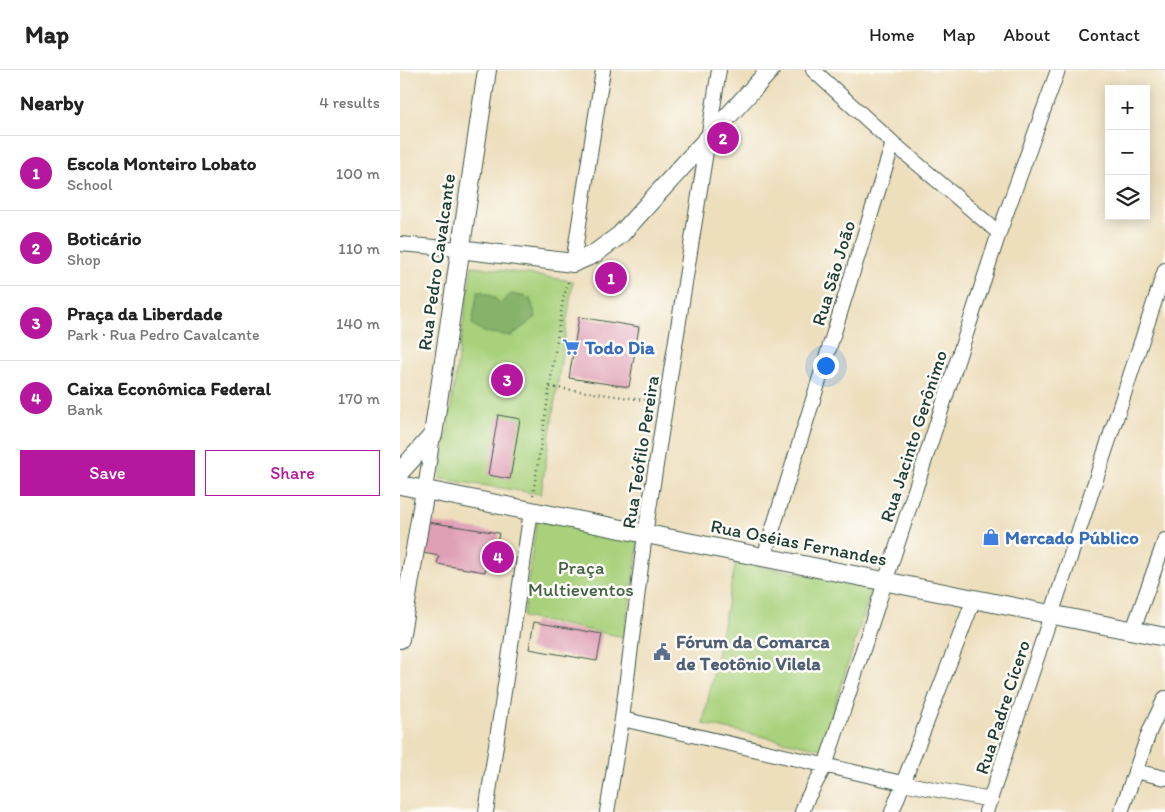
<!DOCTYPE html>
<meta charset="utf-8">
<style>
body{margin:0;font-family:Itim,sans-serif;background:#f6f6f6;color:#222}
.controls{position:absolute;right:15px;top:15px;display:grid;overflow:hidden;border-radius:0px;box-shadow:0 2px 12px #0003}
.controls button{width:45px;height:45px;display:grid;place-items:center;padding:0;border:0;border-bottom:1px solid #e0e0e0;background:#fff;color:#222;font:25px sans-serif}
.you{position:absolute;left:425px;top:295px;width:18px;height:18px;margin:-12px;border:4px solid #fff;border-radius:50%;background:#1a73e8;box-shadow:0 0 0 8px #1a73e833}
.badge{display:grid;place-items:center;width:32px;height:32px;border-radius:50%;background:#b5179e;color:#fff;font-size:16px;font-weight:700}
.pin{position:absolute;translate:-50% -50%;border:2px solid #fff;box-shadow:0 1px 5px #0006}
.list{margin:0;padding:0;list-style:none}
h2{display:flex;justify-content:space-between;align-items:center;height:65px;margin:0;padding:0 20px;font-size:21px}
h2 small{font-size:16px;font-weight:400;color:#767676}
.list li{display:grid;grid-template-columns:32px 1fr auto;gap:15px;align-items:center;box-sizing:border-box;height:75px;padding:0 20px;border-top:1px solid #e0e0e0}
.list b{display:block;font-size:19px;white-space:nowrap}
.list p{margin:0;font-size:16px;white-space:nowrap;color:#767676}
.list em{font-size:16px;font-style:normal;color:#767676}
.actions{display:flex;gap:10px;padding:15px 20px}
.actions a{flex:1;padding:11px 0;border:1px solid #b5179e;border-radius:0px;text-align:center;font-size:18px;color:#b5179e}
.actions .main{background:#b5179e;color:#fff}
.icon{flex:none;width:28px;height:28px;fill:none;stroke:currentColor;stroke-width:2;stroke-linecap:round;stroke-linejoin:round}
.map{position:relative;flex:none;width:765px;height:742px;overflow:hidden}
header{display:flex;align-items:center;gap:30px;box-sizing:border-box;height:70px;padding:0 25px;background:#fff;border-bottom:1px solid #e0e0e0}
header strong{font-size:24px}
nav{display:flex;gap:28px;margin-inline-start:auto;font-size:18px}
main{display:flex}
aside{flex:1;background:#fff}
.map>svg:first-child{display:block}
.green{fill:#a9d17b;stroke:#648758}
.forest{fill:#86b36b;stroke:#527850}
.building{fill:#df9fb5}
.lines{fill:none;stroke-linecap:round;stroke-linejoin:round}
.minor-casing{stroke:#3e5548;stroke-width:16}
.tertiary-casing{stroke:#3e5548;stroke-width:20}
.path{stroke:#3e5548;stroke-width:2.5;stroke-dasharray:1 4;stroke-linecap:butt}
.minor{stroke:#fff;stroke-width:14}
.tertiary{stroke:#fff;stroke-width:18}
.labels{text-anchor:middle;stroke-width:5;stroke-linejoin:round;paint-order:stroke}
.street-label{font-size:19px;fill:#1f3d34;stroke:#fdfcf7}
.shop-label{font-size:19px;font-weight:bold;fill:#366cbe;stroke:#fdfcf7;text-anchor:start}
.park-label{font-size:19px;fill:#426246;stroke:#fdfcf7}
.service-label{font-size:19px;font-weight:bold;fill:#4e5e75;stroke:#fdfcf7;text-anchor:start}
</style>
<header>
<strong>Map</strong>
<nav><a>Home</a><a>Map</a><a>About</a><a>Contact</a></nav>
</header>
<main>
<aside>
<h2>Nearby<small>4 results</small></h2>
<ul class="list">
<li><span class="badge">1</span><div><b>Escola Monteiro Lobato</b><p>School</p></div><em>100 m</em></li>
<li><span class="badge">2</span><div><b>Boticário</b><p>Shop</p></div><em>110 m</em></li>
<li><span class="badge">3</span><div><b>Praça da Liberdade</b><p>Park · Rua Pedro Cavalcante</p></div><em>140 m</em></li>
<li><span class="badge">4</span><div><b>Caixa Econômica Federal</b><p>Bank</p></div><em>170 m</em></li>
</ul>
<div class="actions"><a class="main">Save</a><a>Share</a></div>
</aside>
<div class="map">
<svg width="765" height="742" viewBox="0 0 765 742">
<rect width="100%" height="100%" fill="#fdfcf7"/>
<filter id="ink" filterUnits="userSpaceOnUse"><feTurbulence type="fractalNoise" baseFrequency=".02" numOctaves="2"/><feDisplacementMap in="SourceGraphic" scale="10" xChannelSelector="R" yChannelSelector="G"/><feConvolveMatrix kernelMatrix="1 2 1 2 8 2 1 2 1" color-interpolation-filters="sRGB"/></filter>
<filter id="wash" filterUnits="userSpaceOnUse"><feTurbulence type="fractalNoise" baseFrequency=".0096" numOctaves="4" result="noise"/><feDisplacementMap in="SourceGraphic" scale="20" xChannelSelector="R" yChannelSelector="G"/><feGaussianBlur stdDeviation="1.12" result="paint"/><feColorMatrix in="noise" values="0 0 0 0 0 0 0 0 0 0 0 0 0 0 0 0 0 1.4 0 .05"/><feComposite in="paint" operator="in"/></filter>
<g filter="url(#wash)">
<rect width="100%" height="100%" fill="#eddebc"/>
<path class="green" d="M72 196 173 211 141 424 40 409Z
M137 448 240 467 224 567 123 547Z
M336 491 472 518 421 679 303 654Z"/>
<path class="forest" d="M78 220 94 227 100 234 111 224 130 228 136 247 111 266 84 262 72 254Z"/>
<g id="blocks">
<path class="building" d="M179 247 239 257 229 317 169 308Z
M98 345 120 349 110 409 88 405Z
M28 452 99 463 95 484 88 483 85 502 37 494 39 486 23 483Z
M134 552 202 564 197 591 129 579Z"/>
</g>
</g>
<g filter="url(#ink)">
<use href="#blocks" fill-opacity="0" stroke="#3e5548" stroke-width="1"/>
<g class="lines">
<g class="minor-casing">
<path id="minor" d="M413 0 493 73 599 163
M0 174 59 179
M173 193 203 0
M25 420 33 365
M364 487 493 73
M733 560 765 470
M222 649 502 713 591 730
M735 701 765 708
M86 742 131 441
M207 742 222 649 245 464 319 0
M402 742 407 729 425 696 599 163 658 0
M492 742 574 529
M586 742 765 200
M721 742 750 660 765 628"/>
</g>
<g class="tertiary-casing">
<path id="tertiary" d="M59 179 173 193 194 184 220 165 370 0
M0 402 33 365 87 0
M0 415 765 567
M0 569 25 420"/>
</g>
<path class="path" d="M150 317 252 331
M133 425 163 230 169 209"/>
<use href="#minor" class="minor"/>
<use href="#tertiary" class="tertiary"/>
</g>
</g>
<defs>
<g id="supermarket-bare" transform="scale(1.35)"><path d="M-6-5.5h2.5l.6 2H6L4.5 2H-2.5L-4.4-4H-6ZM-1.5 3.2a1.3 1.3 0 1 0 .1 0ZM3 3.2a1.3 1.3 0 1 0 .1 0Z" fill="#3f7fe0" stroke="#fdfcf7" stroke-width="2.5" paint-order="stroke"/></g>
<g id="shop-bare" transform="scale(1.35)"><path d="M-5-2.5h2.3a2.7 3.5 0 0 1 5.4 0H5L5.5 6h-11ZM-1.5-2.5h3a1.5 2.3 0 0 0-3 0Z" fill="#3f7fe0" stroke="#fdfcf7" stroke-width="2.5" paint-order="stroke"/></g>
<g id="civic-bare" transform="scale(1.35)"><path d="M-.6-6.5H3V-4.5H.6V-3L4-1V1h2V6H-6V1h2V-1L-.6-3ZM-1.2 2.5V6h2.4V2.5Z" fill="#5c6f8a" stroke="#fdfcf7" stroke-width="2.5" paint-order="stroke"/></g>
</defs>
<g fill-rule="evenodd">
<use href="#supermarket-bare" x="171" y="277"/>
<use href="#shop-bare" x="591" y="467"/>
<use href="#civic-bare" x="262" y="582"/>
</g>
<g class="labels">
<g class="street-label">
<text transform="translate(36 192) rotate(-82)" y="7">Rua Pedro Cavalcante</text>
<text transform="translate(433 203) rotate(-73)" y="7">Rua São João</text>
<text transform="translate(513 366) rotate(-72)" y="7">Rua Jacinto Gerônimo</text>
<text transform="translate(240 382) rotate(-81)" y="7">Rua Teófilo Pereira</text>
<text transform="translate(399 472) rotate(11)" y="7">Rua Oséias Fernandes</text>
<text transform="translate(602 637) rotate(-72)" y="7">Rua Padre Cícero</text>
</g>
<g class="shop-label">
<text x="185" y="284">Todo Dia</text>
<text x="605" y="474">Mercado Público</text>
</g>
<g class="park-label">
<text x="181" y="504">Praça<tspan x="181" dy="22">Multieventos</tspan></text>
</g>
<g class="service-label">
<text x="276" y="578">Fórum da Comarca<tspan x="276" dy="22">de Teotônio Vilela</tspan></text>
</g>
</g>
</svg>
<div class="controls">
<button>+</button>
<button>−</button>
<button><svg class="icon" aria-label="layers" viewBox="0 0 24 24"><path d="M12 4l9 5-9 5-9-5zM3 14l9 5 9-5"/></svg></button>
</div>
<div class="you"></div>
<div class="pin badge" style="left:211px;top:208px">1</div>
<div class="pin badge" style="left:323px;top:68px">2</div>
<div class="pin badge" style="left:107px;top:310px">3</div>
<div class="pin badge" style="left:98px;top:487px">4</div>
</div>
</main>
